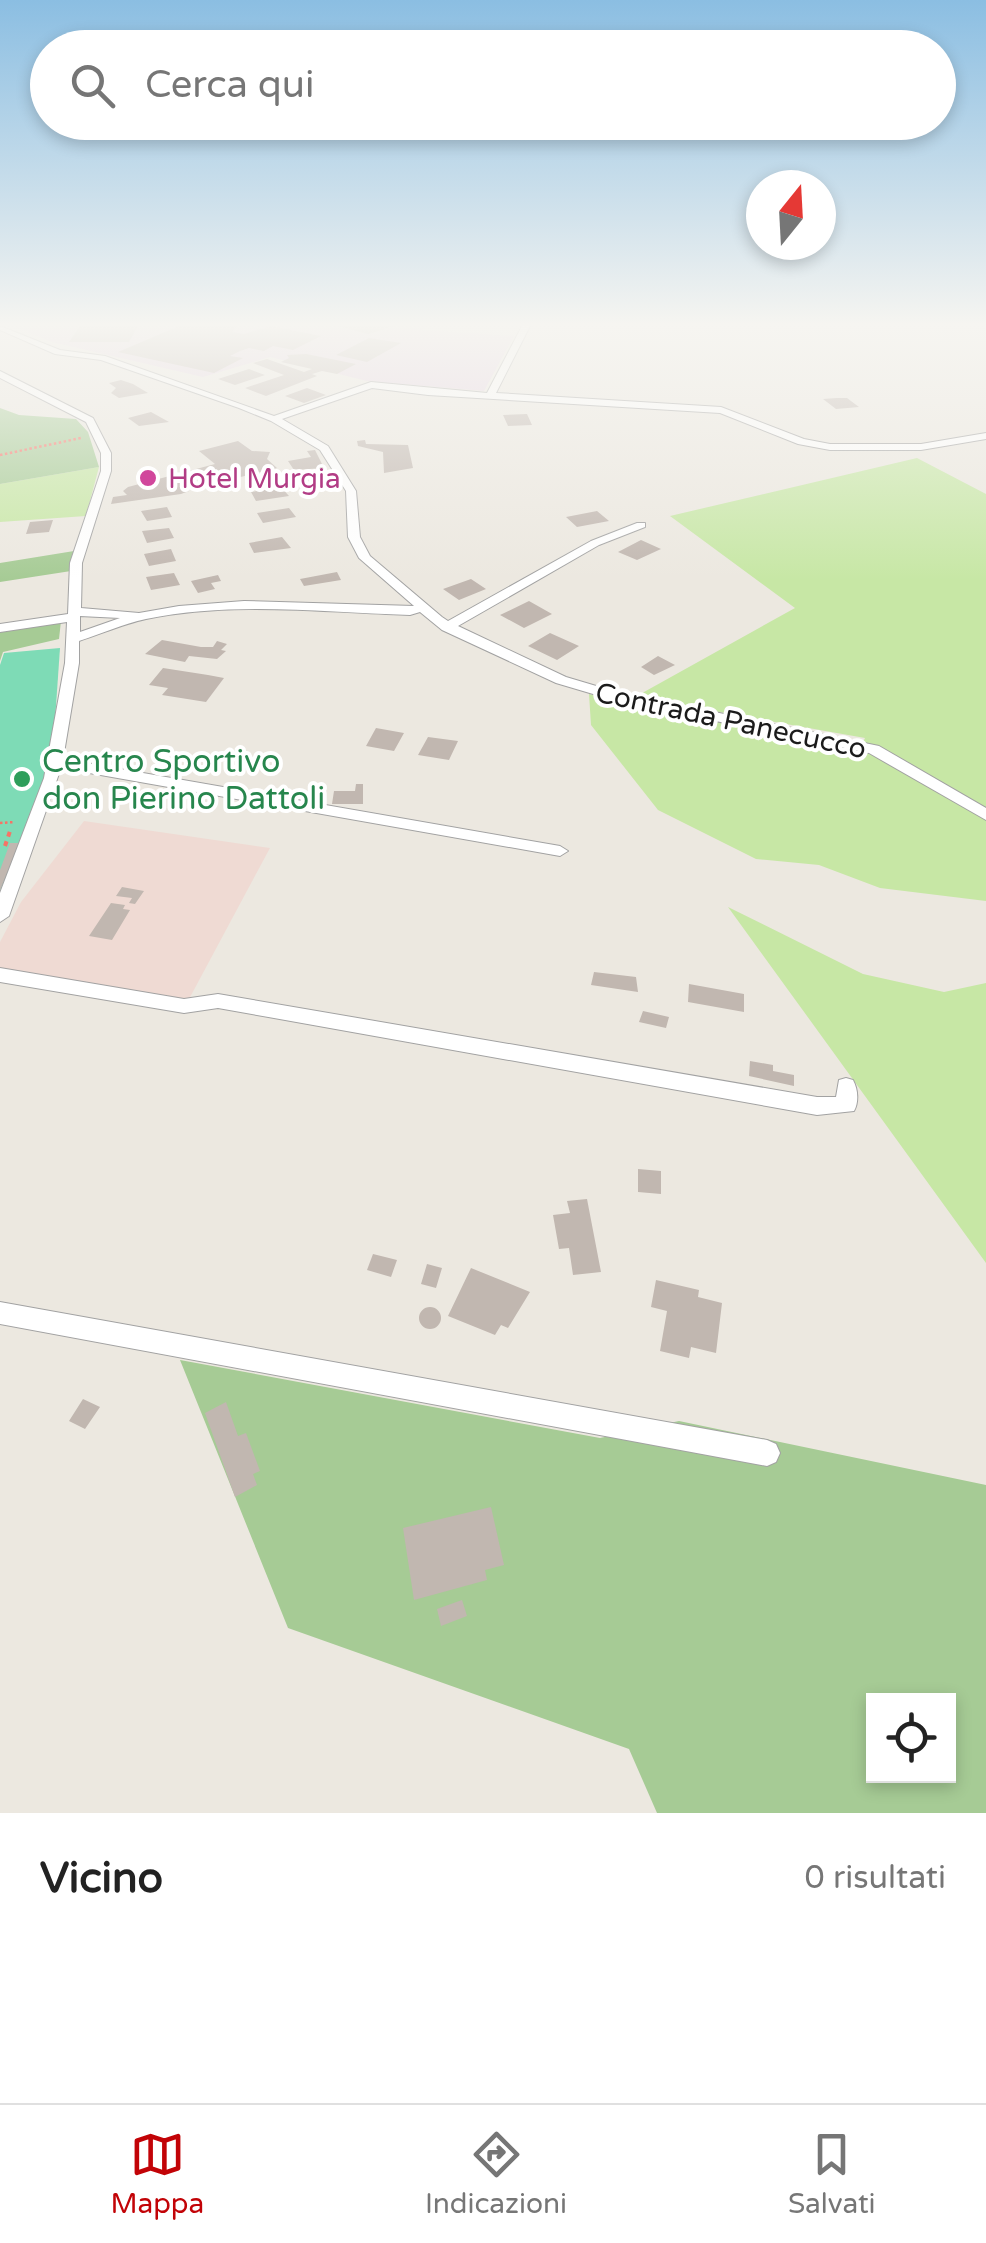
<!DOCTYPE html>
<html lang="it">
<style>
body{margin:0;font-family:"Varela Round",sans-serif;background:#f6f6f6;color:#222}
.controls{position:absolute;right:30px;bottom:30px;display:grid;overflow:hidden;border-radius:0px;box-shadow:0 5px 15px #0003}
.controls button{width:90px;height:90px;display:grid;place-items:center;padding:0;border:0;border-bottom:2px solid #e0e0e0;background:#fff;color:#222;font:50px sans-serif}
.compass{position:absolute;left:746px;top:170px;width:90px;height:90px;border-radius:50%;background:#fff;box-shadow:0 5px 15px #0003;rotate:18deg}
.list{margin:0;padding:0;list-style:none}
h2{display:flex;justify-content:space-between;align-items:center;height:130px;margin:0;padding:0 40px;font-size:42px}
h2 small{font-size:32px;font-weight:400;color:#767676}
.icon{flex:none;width:55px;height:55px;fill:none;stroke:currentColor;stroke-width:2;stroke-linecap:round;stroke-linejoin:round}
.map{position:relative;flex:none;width:986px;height:1813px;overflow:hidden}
.search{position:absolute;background:#fff;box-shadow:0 5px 15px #0003;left:30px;right:30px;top:30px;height:110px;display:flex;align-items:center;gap:25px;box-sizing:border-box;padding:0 35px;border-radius:55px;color:#767676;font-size:38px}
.sheet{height:290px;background:#fff}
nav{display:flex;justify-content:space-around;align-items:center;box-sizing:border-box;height:140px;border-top:2px solid #e0e0e0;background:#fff;font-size:28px;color:#767676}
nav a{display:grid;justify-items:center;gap:5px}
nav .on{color:#c20307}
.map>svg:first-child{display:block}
.industrial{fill:#e5d2e2}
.military{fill:#efdad3}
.grass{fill:#c7e7a5}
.forest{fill:#a6cb95;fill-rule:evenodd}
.pitch{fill:#7edbb6}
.building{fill:#c1b7b0}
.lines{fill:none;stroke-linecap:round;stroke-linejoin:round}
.street-casing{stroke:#a2a2a2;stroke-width:2}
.path-far1{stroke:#f77366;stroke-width:2.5;stroke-dasharray:2.5 2.5;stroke-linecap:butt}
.path{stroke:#f77366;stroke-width:4;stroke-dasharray:5 5;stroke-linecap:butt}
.street{fill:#fff;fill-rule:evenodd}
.hotel-dot{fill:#d1479c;stroke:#fff;stroke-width:4}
.leisure-dot{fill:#2e9e5b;stroke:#fff;stroke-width:4}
.labels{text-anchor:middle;stroke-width:8;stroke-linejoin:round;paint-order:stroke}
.far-hotel-label{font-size:28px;fill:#b23c85;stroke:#fff;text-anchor:start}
.far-street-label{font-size:28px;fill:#1b1b1b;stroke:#fff}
.leisure-label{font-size:32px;fill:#27864d;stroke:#fff;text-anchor:start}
</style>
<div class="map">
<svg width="986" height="1813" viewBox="0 0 986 1813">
<rect width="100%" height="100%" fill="#ece8e0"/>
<path class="industrial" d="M13 326H426L422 330 514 336 484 391 367 381 270 357 203 377 52 342Z"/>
<path class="military" d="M84 821 270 848 188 1001 0 969V942L21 902Z"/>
<path class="grass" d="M917 458 986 494V901L880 888 819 865 756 859 658 810 591 725 589 694 881 755 863 742 865 738 635 697 795 608 670 516Z
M99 467 86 516 0 522V484Z
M728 907 863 974 944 992 986 983V1263Z"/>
<path class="forest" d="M0 408 19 415 76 419 88 432 99 467 0 484Z
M74 551 71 571 0 582V563Z
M61 621 59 639 3 652 0 661V630Z
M180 1360 600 1438 679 1421 986 1485V1813H657L629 1749 288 1628ZM874 1700H948V1776H874Z"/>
<path class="pitch" d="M60 648 53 749 34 810 0 890V665L4 653Z"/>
<path class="building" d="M80 326H138L129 342H69Z
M179 326H237L232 332 244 334 271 326 321 336 293 350 273 346 264 351 249 348 240 351 230 356 243 358 214 373 118 352Z
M338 326H394L368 334Z
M369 338 401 343 367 362 336 355Z
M306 354 356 364 337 374 322 371 312 374 317 376 266 396 245 388 284 375 253 363 267 359 304 372 312 369 281 362 289 358 287 355Z
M249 369 265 375 235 385 218 379Z
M121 380 133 384 148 393 119 398 111 393 116 388 109 383Z
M307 388 326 395 304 403 285 396Z
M837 398H847L859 407 836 409 823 399Z
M151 412 169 422 139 426 128 418Z
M527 414 532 425 508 426 503 415Z
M365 440 366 444 408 445 413 468 384 473 383 452 358 446 357 441Z
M238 441 252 451 270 452 267 459 277 468 220 482 212 474 181 482 189 491 181 494 111 504 113 497 127 495 123 491 128 487 215 464 199 451Z
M315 450 324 468 294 470 288 461 311 457 307 451Z
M281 487 289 496 256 501 251 492Z
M167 507 172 517 147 521 141 511Z
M289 508 296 517 263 523 257 513Z
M597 511 609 521 577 527 566 517Z
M53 520 49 532 26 534 30 522Z
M169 528 174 538 147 543 142 531Z
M282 537 291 548 254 553 249 543Z
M641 540 661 549 637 560 618 552Z
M171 549 176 561 149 566 144 554Z
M337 572 341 580 304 586 300 579Z
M174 573 180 585 151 590 146 577Z
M218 575 221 581 211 583 215 589 198 593 191 581Z
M471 579 486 589 459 600 443 589Z
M529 601 552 614 524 628 500 615Z
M550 633 579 646 557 660 528 646Z
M162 640 201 647H213L217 641 227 644 221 650 226 651 217 659 189 656 185 662 145 654Z
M658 656 675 665 654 675 641 667Z
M163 668 208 675 224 678 206 702 162 695 168 688 149 685Z
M376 728 404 733 394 751 366 746Z
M428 737 458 741 449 760 418 755Z
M356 784H363V804H332L334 791H355Z
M10 843H20L0 890V870Z
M122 887 144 891 135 904 129 903 132 898 116 896Z
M111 903 125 905 123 909 130 910 112 940 89 936Z
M594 972 636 977 638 992 591 985Z
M689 984 744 994V1012L688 1002Z
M643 1011 669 1017 666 1028 639 1022Z
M750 1061 773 1065V1071L794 1075V1086L749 1076Z
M638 1169 661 1171V1194L638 1192Z
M587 1199 601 1272 573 1275 569 1248 559 1249 553 1215 570 1213 567 1201Z
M373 1254 397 1260 391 1277 367 1270Z
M427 1264 442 1268 436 1288 421 1284Z
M471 1268 530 1292 508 1328 501 1325 495 1335 448 1316Z
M656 1280 699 1290 698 1297 722 1303 716 1353 691 1347 689 1358 660 1351 667 1311 651 1307Z
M419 1318a11 11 0 1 1 22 0a11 11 0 1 1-22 0Z
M83 1399 100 1407 85 1429 69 1421Z
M226 1402 238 1436 246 1433 260 1471 253 1474 257 1485 235 1497 205 1413Z
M491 1507 504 1565 485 1570 487 1580 414 1600 403 1528Z
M462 1600 467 1616 441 1626 437 1609Z"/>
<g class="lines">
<g class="street-casing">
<path id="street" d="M0 326 60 350 105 356 274 416 371 382 487 393 522 326H530L496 393 721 407 804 439 830 444H921L986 433V439L921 450H830L798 444 720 413 428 395 372 388 282 419 328 446 356 491 360 537 370 556 442 617 448 621 591 541 637 523H645V527L599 545 458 626 566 677 613 691 879 746 986 808V820L869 753 610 699 556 683 442 630 420 612 410 615C322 612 233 601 146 619 123 624 101 634 79 641V663L63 759 560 846 568 851 560 856 61 768 9 916 0 922V893L44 778 65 663 67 622 0 632V624L68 614 70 563 101 471V453L86 422 0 378V371L93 418 111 453V471L82 563 81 608 139 613 179 606 244 601 414 606 359 558 348 537 346 491 320 450 271 421 239 408 101 360 55 354 0 330ZM80 616 120 618 80 632Z
M0 968 184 999 218 994 817 1097H836L839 1080 846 1078 853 1080C858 1089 859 1102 854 1111L817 1115 218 1008 184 1013 0 982Z
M0 1302 767 1440 776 1444 780 1453 776 1462 767 1466 0 1324Z"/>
</g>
<path class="path-far1" d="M0 455 81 438
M0 823 15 822"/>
<path class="path" d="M5 846 10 831"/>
<use href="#street" class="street"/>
</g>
<linearGradient id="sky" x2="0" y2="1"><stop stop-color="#8bbee2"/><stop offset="0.56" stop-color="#f6f5f1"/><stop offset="1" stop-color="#f6f5f1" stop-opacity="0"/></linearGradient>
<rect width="986" height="580" fill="url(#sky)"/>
<circle class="hotel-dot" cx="148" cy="478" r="10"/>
<circle class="leisure-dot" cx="22" cy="779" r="10"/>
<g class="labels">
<g class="far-hotel-label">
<text x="168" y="488">Hotel Murgia</text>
</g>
<g class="far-street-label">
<text transform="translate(731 720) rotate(12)" y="10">Contrada Panecucco</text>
</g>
<g class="leisure-label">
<text x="42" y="772">Centro Sportivo<tspan x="42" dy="37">don Pierino Dattoli</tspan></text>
</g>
</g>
</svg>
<div class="controls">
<button><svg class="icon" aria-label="locate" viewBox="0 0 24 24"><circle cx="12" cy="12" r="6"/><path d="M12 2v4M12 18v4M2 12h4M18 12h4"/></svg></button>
</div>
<svg class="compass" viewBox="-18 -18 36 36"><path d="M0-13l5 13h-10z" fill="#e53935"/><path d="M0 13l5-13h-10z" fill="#767676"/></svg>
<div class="search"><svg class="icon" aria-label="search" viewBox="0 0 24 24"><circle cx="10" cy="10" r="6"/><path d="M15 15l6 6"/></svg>Cerca qui</div>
</div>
<section class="sheet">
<h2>Vicino<small>0 risultati</small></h2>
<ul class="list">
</ul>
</section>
<nav>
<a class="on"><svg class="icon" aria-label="map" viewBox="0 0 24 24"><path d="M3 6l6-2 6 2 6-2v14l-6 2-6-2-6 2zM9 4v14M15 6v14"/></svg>Mappa</a>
<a><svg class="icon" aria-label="directions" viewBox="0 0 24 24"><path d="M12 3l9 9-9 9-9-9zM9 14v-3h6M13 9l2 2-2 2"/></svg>Indicazioni</a>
<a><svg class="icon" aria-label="saved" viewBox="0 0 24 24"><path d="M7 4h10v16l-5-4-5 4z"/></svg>Salvati</a>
</nav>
